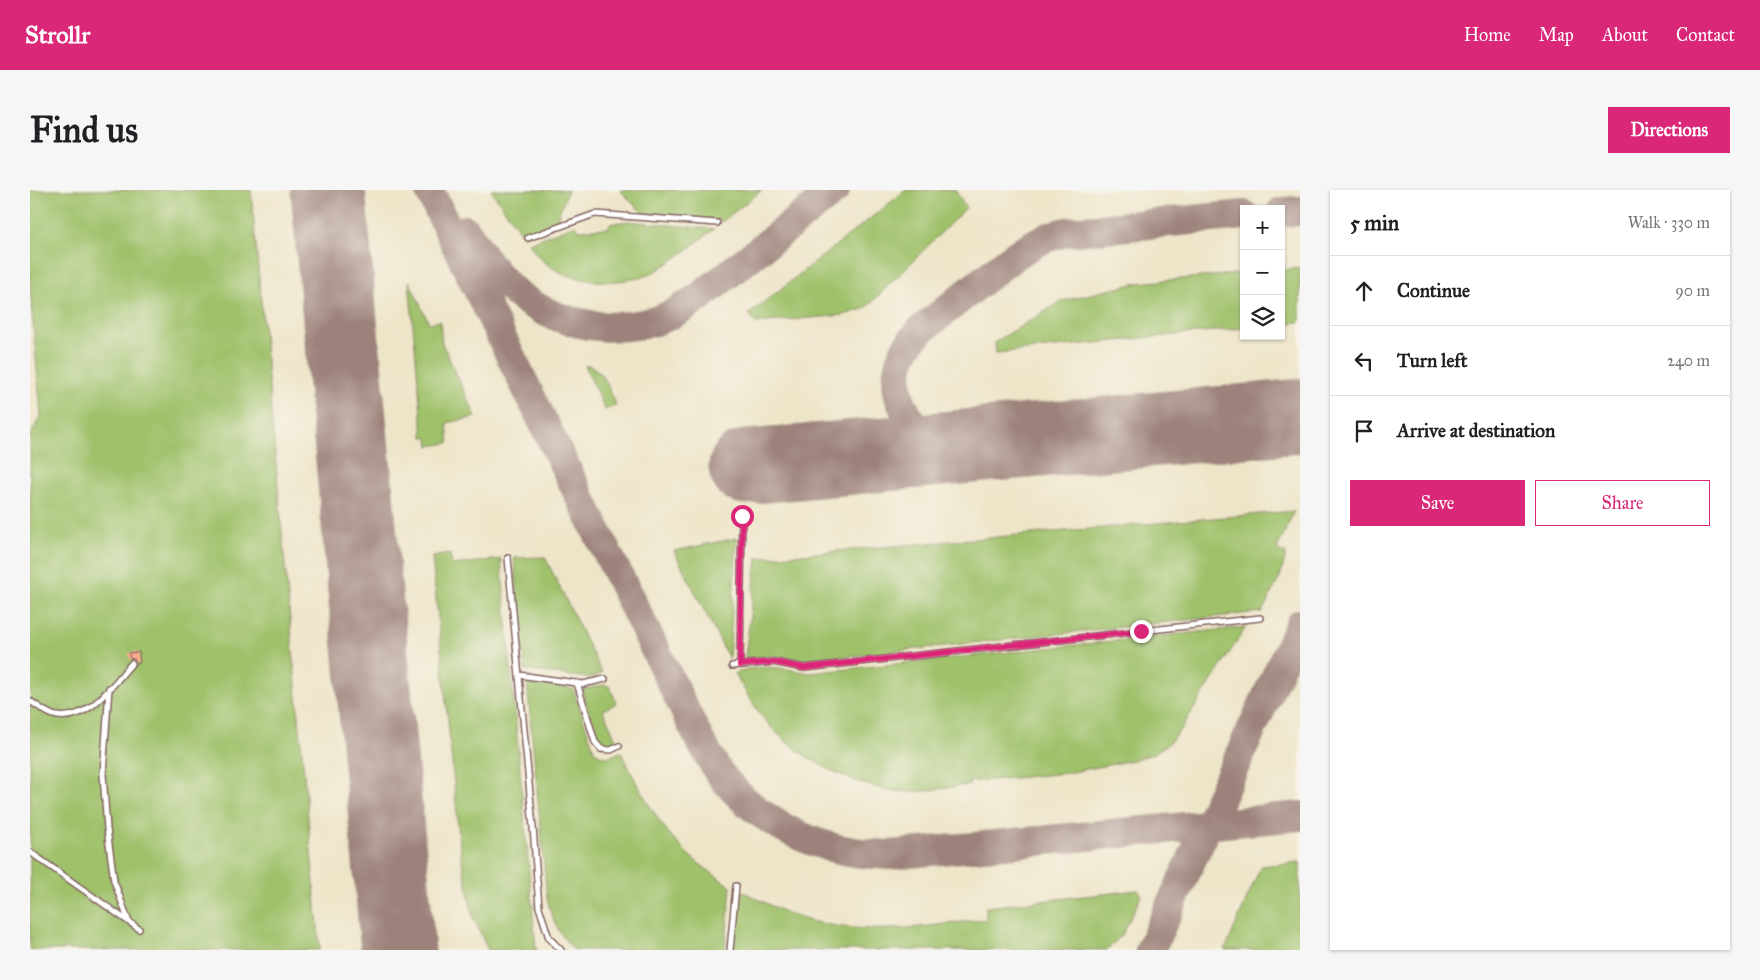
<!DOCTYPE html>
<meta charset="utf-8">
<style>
body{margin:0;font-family:"IM FELL Great Primer",serif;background:#f6f6f6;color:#202124}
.controls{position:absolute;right:15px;top:15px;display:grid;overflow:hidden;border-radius:0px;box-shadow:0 1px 4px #0004}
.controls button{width:45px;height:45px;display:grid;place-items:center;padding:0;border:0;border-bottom:1px solid #e0e0e0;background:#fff;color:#202124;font:25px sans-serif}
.stop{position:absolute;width:15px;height:15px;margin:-11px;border:4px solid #db2777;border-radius:50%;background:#fff}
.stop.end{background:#db2777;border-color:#fff;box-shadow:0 1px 5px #0008}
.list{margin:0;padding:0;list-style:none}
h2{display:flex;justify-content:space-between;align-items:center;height:65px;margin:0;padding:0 20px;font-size:21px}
h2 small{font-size:16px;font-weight:400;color:#757577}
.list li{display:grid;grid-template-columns:32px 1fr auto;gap:15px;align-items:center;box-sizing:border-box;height:70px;padding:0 20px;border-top:1px solid #e0e0e0}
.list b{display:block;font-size:19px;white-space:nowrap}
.list em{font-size:16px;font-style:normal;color:#757577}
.actions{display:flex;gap:10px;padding:15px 20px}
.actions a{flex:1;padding:11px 0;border:1px solid #db2777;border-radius:0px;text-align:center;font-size:18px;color:#db2777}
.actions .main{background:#db2777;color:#fff}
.icon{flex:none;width:28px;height:28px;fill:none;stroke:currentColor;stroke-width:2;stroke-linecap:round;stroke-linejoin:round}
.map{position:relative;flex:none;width:1270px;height:760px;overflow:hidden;border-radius:0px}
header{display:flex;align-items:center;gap:30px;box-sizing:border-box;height:70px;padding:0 25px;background:#db2777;color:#fff}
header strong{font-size:24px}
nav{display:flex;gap:28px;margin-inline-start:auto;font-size:18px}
.intro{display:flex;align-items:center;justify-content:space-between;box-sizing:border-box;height:120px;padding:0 30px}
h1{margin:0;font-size:35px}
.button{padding:12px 22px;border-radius:0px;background:#db2777;color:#fff;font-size:18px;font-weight:700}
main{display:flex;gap:30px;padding:0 30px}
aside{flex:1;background:#fff;border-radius:0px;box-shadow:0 1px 4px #0004}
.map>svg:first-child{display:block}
.green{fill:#9fc16a;stroke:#74704a}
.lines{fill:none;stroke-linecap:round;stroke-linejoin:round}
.taxiway{stroke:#9c827a;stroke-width:30}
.runway{stroke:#9c827a;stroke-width:75}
.building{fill:#ffa891}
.lane-casing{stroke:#836462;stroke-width:8}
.lane{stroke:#fff;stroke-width:5}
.route{stroke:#db2777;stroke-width:6}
</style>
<header>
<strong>Strollr</strong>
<nav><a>Home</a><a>Map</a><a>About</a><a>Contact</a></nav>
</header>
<div class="intro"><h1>Find us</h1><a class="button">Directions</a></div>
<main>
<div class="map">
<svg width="1270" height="760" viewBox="0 0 1270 760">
<rect width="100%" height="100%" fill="#f7f3e8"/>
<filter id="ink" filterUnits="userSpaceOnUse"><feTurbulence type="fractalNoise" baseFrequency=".02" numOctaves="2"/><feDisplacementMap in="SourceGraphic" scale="10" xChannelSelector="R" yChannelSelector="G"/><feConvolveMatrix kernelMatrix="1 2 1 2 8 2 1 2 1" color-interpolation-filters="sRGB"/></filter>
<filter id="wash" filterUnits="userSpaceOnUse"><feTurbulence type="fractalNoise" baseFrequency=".0096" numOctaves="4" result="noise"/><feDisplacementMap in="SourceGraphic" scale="20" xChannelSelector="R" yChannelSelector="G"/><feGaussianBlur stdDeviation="1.12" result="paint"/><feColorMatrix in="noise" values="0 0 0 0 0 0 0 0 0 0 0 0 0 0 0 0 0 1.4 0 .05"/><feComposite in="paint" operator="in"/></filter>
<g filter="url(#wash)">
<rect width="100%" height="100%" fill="#eee5c9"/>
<path class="green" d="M0 0H221L290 760H0V246L11 225 0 99Z
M461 0H538L529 24 527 34 493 46Z
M590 0H732L693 31 613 24Z
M876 0H925L936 18 836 118 814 125 726 133 719 124Z
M597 31 684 39C663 55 642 73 618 85 612 88 603 89 596 90 569 95 530 89 510 68 506 64 502 58 499 53L545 35 549 40 578 38 580 34Z
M1270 78V132L1251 134V80Z
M1214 83V138L966 163 965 152 1032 111 1108 93Z
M379 91 399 133 410 131 412 153 446 227 417 233 419 253 399 256 398 248 393 247Z
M558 175C574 180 580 201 586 215L575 220 555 176Z
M1264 321 1247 359 1256 364 1250 387 1232 422 773 471 746 466 715 468 727 368Z
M707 348 699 469 644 361Z
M420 364 422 375 471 369 506 758 508 760H458L443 727 431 666 402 367Z
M515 367 572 483 560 488 495 480 484 368Z
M1216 437 1151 539 1138 554 1123 564 1103 570 1038 583 939 592 940 595C919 597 896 602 875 602 833 600 780 574 750 546 731 529 718 506 705 484 728 472 756 479 780 483Z
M497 492 543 499 564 560C574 571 579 566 591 562 609 599 630 639 661 667 674 678 688 687 701 697L695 760H544C528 743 522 730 517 708Z
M573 495 579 496 587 513 573 520 587 552 573 556 569 554 567 549 552 502 554 499Z
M1270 672V760H1195L1231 676Z
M1108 700 1112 704 1092 745 1077 760H703L705 738 712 701C730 710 748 720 768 727 832 748 891 737 956 729V717Z"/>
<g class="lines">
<path class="taxiway" d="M399 0 670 551C677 561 683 574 690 584 722 625 772 654 824 662 836 664 847 664 859 665L1270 626
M1251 22 1270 21
M435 40C449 59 461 81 479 97 518 133 575 145 625 131 642 126 657 115 672 105L805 0
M931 256C921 254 911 252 902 247 875 234 861 200 870 172 874 159 882 149 891 140 911 124 931 108 951 92 978 71 1002 49 1036 42L1214 25
M361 687 369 729 379 760
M1120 760 1270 434"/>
<path class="runway" d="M298 0 368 760
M716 277 1270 226"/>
</g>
<g id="blocks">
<path class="building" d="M109 462 110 473 106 474 104 469H100L99 463Z"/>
</g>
</g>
<g filter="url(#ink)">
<use href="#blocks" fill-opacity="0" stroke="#836462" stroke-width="1"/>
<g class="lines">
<g class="lane-casing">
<path id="lane" d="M498 48 565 24 687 33
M478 368 503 637 509 717 519 748 531 760
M710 475 712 326
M702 476 744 472 774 478 1230 428
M489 485 553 494 575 489
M547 493 565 552 571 559 581 560 589 556
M79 498 73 584 77 639 84 691 99 732
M0 511C8 516 18 525 27 526 60 531 83 494 102 473
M0 662 109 739
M700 760 706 696"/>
</g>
<use href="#lane" class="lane"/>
</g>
</g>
<g class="lines" filter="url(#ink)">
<path class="route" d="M712 326 710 475 744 472 774 478 1111 441"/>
</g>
</svg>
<div class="controls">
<button>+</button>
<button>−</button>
<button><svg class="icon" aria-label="layers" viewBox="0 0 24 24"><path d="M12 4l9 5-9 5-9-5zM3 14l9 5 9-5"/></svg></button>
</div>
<div class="stop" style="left:712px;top:326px"></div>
<div class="stop end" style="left:1111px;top:441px"></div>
</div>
<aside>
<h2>5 min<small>Walk · 330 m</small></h2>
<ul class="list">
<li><svg class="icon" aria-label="ahead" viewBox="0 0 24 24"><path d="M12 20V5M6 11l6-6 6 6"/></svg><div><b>Continue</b></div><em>90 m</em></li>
<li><svg class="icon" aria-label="left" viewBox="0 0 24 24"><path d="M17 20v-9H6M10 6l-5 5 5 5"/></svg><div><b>Turn left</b></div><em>240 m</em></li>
<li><svg class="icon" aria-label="arrive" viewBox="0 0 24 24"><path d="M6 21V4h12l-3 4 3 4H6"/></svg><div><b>Arrive at destination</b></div></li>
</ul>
<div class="actions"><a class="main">Save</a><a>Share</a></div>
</aside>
</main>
